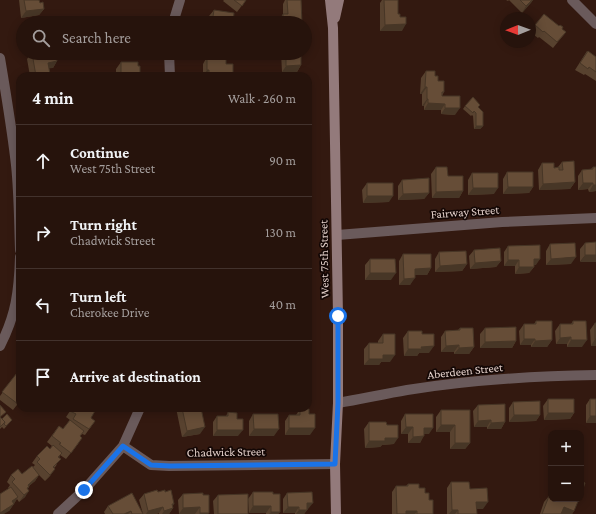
<!DOCTYPE html>
<meta charset="utf-8">
<style>
body{margin:0;font-family:"Crimson Pro",serif;background:#32201a;color:#f1f3f6}
.controls{position:absolute;right:12px;bottom:12px;display:grid;overflow:hidden;border-radius:8px;box-shadow:0 2px 10px #0003}
.controls button{width:36px;height:36px;display:grid;place-items:center;padding:0;border:0;border-bottom:1px solid #42322d;background:#26130c;color:#f1f3f6;font:20px sans-serif}
.compass{position:absolute;left:500px;top:12px;width:36px;height:36px;border-radius:50%;background:#26130c;box-shadow:0 2px 10px #0003;rotate:269deg}
.stop{position:absolute;width:12px;height:12px;margin:-9px;border:3px solid #1a73e8;border-radius:50%;background:#fff}
.stop.end{background:#1a73e8;border-color:#fff;box-shadow:0 1px 4px #0008}
.list{margin:0;padding:0;list-style:none}
h2{display:flex;justify-content:space-between;align-items:center;height:52px;margin:0;padding:0 16px;font-size:17px}
h2 small{font-size:13px;font-weight:400;color:#a49e9d}
.list li{display:grid;grid-template-columns:26px 1fr auto;gap:12px;align-items:center;box-sizing:border-box;height:72px;padding:0 16px;border-top:1px solid #42322d}
.list b{display:block;font-size:15px;white-space:nowrap}
.list p{margin:0;font-size:13px;white-space:nowrap;color:#a49e9d}
.list em{font-size:13px;font-style:normal;color:#a49e9d}
.icon{flex:none;width:22px;height:22px;fill:none;stroke:currentColor;stroke-width:2;stroke-linecap:round;stroke-linejoin:round}
.map{position:relative;flex:none;width:596px;height:514px;overflow:hidden}
.search{position:absolute;background:#26130c;box-shadow:0 2px 10px #0003;left:16px;top:16px;width:296px;height:44px;display:flex;align-items:center;gap:10px;box-sizing:border-box;padding:0 14px;border-radius:22px;color:#a49e9d;font-size:15px}
.panel{position:absolute;background:#26130c;box-shadow:0 2px 10px #0003;left:16px;top:72px;width:296px;height:340px;border-radius:12px}
.map>svg:first-child{display:block}
.lines{fill:none;stroke-linecap:round;stroke-linejoin:round}
.minor{stroke:#6a5a5b;stroke-width:10}
.secondary{stroke:#937a7b;stroke-width:10}
.wall{fill:#58422f}
.shaded-wall{fill:#473626}
.building{fill:#664d37;stroke:#473626}
.route{stroke:#1a73e8;stroke-width:5}
.labels{text-anchor:middle;stroke-width:3.5;stroke-linejoin:round;paint-order:stroke}
.street-label{font-size:12px;fill:#e2cfc9;stroke:#130705}
</style>
<div class="map">
<svg width="596" height="514" viewBox="0 0 596 514">
<rect width="100%" height="100%" fill="#331910"/>
<g class="lines">
<path class="minor" d="M572 0 596 24
M173 23 180 0
M169 53 170 76
M0 58C6 94 12 129 16 165 19 193 19 222 20 250
M337 235 502 222 596 218
M0 346C16 315 19 291 20 257
M338 403C361 399 384 394 407 390 470 380 533 376 596 375
M123 446 151 465 169 466 335 464
M58 514 84 490 123 446 140 408"/>
<path class="secondary" d="M330 0 333 28 338 316V403L335 464 336 514
M335 18 339 0"/>
</g>
<path class="wall" d="M19 0H39L40 3 44 9 39 15 21 18Z
M224 0H246L237 12 223 1Z
M285 0H301L302 23H278V21L283 14V4Z
M382 0H398V14L400 17 402 31H380V3Z
M506 0H533L522 13 509 0 508 1Z
M214 10 233 23H208L209 16Z
M535 25 562 29 566 32 553 48 539 37 538 38 530 32Z
M587 51 596 57V81L585 74 584 75 575 70Z
M32 53H50V55L57 61 53 68H49L50 74 49 76H30L27 59Z
M209 53 226 64 233 75 232 76H203V64Z
M281 53H301V65L297 72H282Z
M121 62 138 66 140 76H116V69Z
M426 71 435 76 444 92 442 96 455 115 441 114V110H424V106H422V94H420L421 78Z
M465 106 478 108 483 126 480 129H474L473 116 472 115 471 116 463 109Z
M562 162 575 182 570 189 539 190 538 170 542 163 554 168 558 167Z
M436 167 448 176 463 191 459 198H432L431 174Z
M593 167 596 191 589 192 588 189 578 190V176L582 170 591 169Z
M507 172 533 187 529 193 503 194V179Z
M472 173 494 194 468 195V180Z
M402 180 429 193 424 199 398 200V186Z
M367 183 389 202 363 203 362 190Z
M596 242 580 262V249L585 243Z
M550 244 571 264 546 265V251Z
M508 246 536 265H534V267L529 273 515 274V266H504V252Z
M474 250 501 261 496 267 470 269 469 256Z
M439 252 467 264 462 271 435 272V259Z
M403 254 431 268 427 275H415L410 285H399V261Z
M370 259 391 280H365V265Z
M536 321 552 340 547 347H531V345H520L519 331 524 324H534Z
M573 321 582 347H567V344H556L555 331 560 324H571Z
M595 323H596V346H591L590 330Z
M460 328 474 347 469 354H454V352H441V337L445 331 458 330Z
M485 328 516 341 512 348H480V334Z
M408 331 422 334 429 353H419L417 356H404L403 338Z
M383 334 390 362H381L379 365H364V349L369 343H378V341Z
M20 369V374L18 373 19 396 20 401 13 410 0 400V396L17 373H18Z
M548 399 574 413 570 419 544 420 543 406Z
M590 399H596V423H586V405Z
M513 402 540 415 536 421 509 422V408Z
M0 405 1 418 2 419 12 420 4 429 2 427 0 429Z
M478 405 505 422 501 429H487V427H474L473 411Z
M72 408 95 421 85 435 82 434 80 436 78 444 66 459 60 455 59 458 56 466 54 468 50 476 45 481 39 475 35 481 29 486 25 497 19 502 17 499 9 511 8 489V488L10 485 7 482 11 475 22 474 33 467 35 465 32 463 37 456 50 449 52 446 47 442 59 426 63 429 70 420 66 417Z
M176 408H204L202 411 200 434 182 437Z
M300 409 309 414 310 435H285V421L289 415H296Z
M441 410 470 443 465 449H450V432H436V417Z
M228 412 238 436H213V422L217 416H226Z
M253 414 274 436H249V421Z
M405 414 429 434H424L420 443H408V434H401V421Z
M369 422 387 425 394 444 382 445 380 447 365 448 364 429Z
M451 482 470 489 483 509H477V514H447V488Z
M408 484 419 488 425 493 429 500 433 514H392V492L396 486H406Z
M158 492H165L173 506V508L169 514H159V513L156 514H105L104 512 108 506 143 514 139 500 144 494Z
M253 492 273 494 280 512 278 514H266V513H249L248 499Z
M287 493 308 510H307L304 514H295V513H283V499Z
M183 494 203 495 208 514H179L178 500Z
M218 495 248 514H214L213 501Z
M549 496 574 511 572 514H540L544 502Z"/>
<path class="shaded-wall" d="M532 0H533L531 3 522 13 526 6Z
M44 9 39 15 21 18 26 11Z
M288 21 287 23H282L283 22Z
M406 24 402 31H380L385 25Z
M106 53H137L135 56 105 55Z
M57 61 53 68 44 69 48 63Z
M301 65 297 72H282L286 66Z
M207 70H209L205 76H203Z
M50 74 49 76H36Z
M209 75H233L232 76H209Z
M425 87H427L422 94H420Z
M427 99H428L424 106H422Z
M428 103 445 104 441 110H424Z
M445 108H460L455 115 441 114Z
M476 126H483L480 129H474Z
M575 182 570 189 539 190 543 184Z
M583 183H593L588 189 578 190Z
M593 185H596V191L589 192Z
M508 187H533L529 193 503 194Z
M473 188H498L494 194 468 195Z
M463 191 459 198H432L436 192Z
M429 193 424 199 398 200 403 194Z
M367 196H393L389 202 363 203Z
M585 255H596V262H580Z
M576 257 571 264 546 265 551 259Z
M534 259H540L536 265H529Z
M508 260H519L515 266H504Z
M501 261 496 267 470 269 475 263Z
M467 264 462 271 435 272 440 266Z
M519 267H534L529 273 515 274Z
M431 268 427 275H410L415 269Z
M370 273H396L391 280H365Z
M415 278 410 285H399L404 279Z
M571 337 567 344H556L560 338Z
M524 339H535L531 345H520Z
M595 339H596V346H591Z
M552 340 547 347H531L535 341Z
M571 340H587L582 347H567Z
M516 341 512 348H480L485 342Z
M459 345 454 352H441L446 346Z
M434 346 429 353H419L417 356H404L408 349 421 347Z
M474 347 469 354H454L459 348Z
M383 355H395L390 362H381L379 365H364L369 359Z
M548 413H574L570 419 544 420Z
M514 415H540L536 421 509 422Z
M590 416H596V423H586Z
M491 420 487 427H474L478 421Z
M505 422 501 429H487L491 423Z
M441 425H455L450 432H436Z
M205 427 200 434 182 437 187 431Z
M406 427H413L408 434H401Z
M289 428H315L310 435H285Z
M424 428H433L429 434H419Z
M254 429H279L274 436H249Z
M217 430H243L238 436H213Z
M424 436 420 443H408L413 437Z
M385 438H398L394 444 382 445 380 447 365 448 369 441Z
M455 443H470L465 449H450Z
M55 469 50 476 45 481Z
M39 475 35 481 23 491 28 485Z
M29 491 25 497 19 502 24 495Z
M18 497 14 504 12 501Z
M476 502H488L483 509H472Z
M307 503H313L304 514H296L299 510Z
M14 504 9 511 4 514H0V513Z
M172 504H174L171 509 173 508 169 514H162L164 511Z
M253 506H271L266 513H249Z
M163 507 159 513 156 514H146L148 511Z
M200 507 195 514H179L183 508Z
M288 507H299L295 513H283Z
M564 507 574 511 572 514H560Z
M452 510H458L455 514H449Z
M131 511 128 514H124Z
M406 511H417L415 514H404Z
M271 512H280L278 514H269Z
M200 513H209L208 514H199Z"/>
<path class="building" d="M24 0H39L40 3 43 2 44 9 26 11Z
M234 0H246L242 6Z
M287 0H301L302 23H288V21L283 22V14H288Z
M384 0H398V14H400V17H406V24L385 25Z
M520 0H532L526 6Z
M214 10 234 13 233 23H212Z
M544 14 559 26 560 25 563 27 562 29 566 32 557 42 544 31 543 32 535 25Z
M45 19 46 23H28V21Z
M588 51 596 57V72L589 67 588 69 580 63Z
M32 53H50V55L56 54 57 61 48 63 50 74 36 76Z
M209 53H226V64H233V75H209V70H207V58H209Z
M286 53H301V65L286 66Z
M121 62H138V66H140V76H121Z
M426 71H435V76H438V81H444V92H442V96H460V108H445V104L428 103V99H427V87H425Z
M473 97 480 105 478 107 483 112V126H476V113L474 111 473 113 465 106Z
M574 161 575 182 543 184 542 163H554V168L559 167V170H563L562 162Z
M436 167H447L448 176H463V191L436 192Z
M593 167H596V185H593V183H583L582 170 593 169Z
M507 172H533V187H508Z
M472 173H498V188H473Z
M429 178V193L403 194 402 180Z
M367 183H393V196H367Z
M596 242V255H585V243Z
M575 243 576 257 551 259 550 244Z
M540 245V259H534V267H519V260H508V246Z
M500 248 501 261 475 263 474 250Z
M466 251 467 264 440 266 439 252Z
M403 254H431V268L415 269V278L404 279Z
M370 259H395L396 273H370Z
M536 321H552V340L535 341V339H524V324H536Z
M573 321H586L587 340H571V337L560 338V324H573Z
M595 323H596V339H595Z
M516 327V341L485 342V328Z
M460 328H473L474 347 459 348V345L446 346 445 331 460 330Z
M408 331H422V334H434V346L421 347 422 349H408Z
M383 334H395V355H383V359H369V343H383Z
M17 373 20 375V393L18 396 20 397V400L18 404 2 392Z
M548 399H574V413H548Z
M590 399H596V416H590Z
M540 401V415H514L513 402Z
M505 404V422L491 423V420L478 421V405Z
M0 405 6 412 0 417 5 422 0 427Z
M72 408H95V409H96L91 418 95 421 89 429 73 419 76 414 70 411Z
M182 408H201L205 427 187 431Z
M300 409H309V414H315V428H289V415H300Z
M441 410H470V443H455V425H441Z
M228 412 237 413V419H243V430H217V416H228Z
M7 414 12 420 6 426 4 424 5 422 2 419Z
M253 414H278L279 429H254Z
M405 414H433V428H424V436L413 437V427H406Z
M70 420 84 431 80 436 82 438 71 453 59 444 61 443 52 436 59 426 63 429Z
M369 422H386L387 425H398V438H385V441H369Z
M53 445 62 453 58 457 61 459 53 467 55 469 50 475 37 462 40 459 37 456 47 446 50 449Z
M32 466 39 475 28 485 29 487 27 488 29 491 24 495 12 482 15 479 11 475 18 469 22 474Z
M581 481 585 483 581 494Z
M451 482H469L470 489 487 488 488 502H476L477 514H458V510H452Z
M408 484H419V488H425V493H429V500H433V514H417V511H406V514H397L396 486H408Z
M11 487 18 497 12 501 14 504 0 513V494Z
M157 490 158 492 165 490V492L171 490 174 504H172L173 508 164 511 163 507 148 511 144 494Z
M253 492H273V494H280V512H271V506H253Z
M312 492 313 503H307V510H299V507H288L287 493Z
M132 493 143 514H132L131 511 124 514H113L108 506Z
M203 493V495H209V513H200V507L183 508V494Z
M248 494V514H218V495Z
M549 496 551 497V499H579L574 511 564 507 561 514H542Z"/>
<g class="lines">
<path class="route" d="M84 490 123 446 151 465 170 466 335 464 338 403V316"/>
</g>
<g class="labels">
<g class="street-label">
<text transform="translate(465 212) rotate(-4)" y="4">Fairway Street</text>
<text transform="translate(324 259) rotate(-91)" y="4">West 75th Street</text>
<text transform="translate(465 371) rotate(-6)" y="4">Aberdeen Street</text>
<text transform="translate(226 452) rotate(-1)" y="4">Chadwick Street</text>
</g>
</g>
</svg>
<div class="controls">
<button>+</button>
<button>−</button>
</div>
<svg class="compass" viewBox="-18 -18 36 36"><path d="M0-13l5 13h-10z" fill="#e53935"/><path d="M0 13l5-13h-10z" fill="#a49e9d"/></svg>
<div class="stop" style="left:338px;top:316px"></div>
<div class="stop end" style="left:84px;top:490px"></div>
<div class="search"><svg class="icon" aria-label="search" viewBox="0 0 24 24"><circle cx="10" cy="10" r="6"/><path d="M15 15l6 6"/></svg>Search here</div>
<section class="panel">
<h2>4 min<small>Walk · 260 m</small></h2>
<ul class="list">
<li><svg class="icon" aria-label="ahead" viewBox="0 0 24 24"><path d="M12 20V5M6 11l6-6 6 6"/></svg><div><b>Continue</b><p>West 75th Street</p></div><em>90 m</em></li>
<li><svg class="icon" aria-label="right" viewBox="0 0 24 24"><path d="M7 20v-9h11M14 6l5 5-5 5"/></svg><div><b>Turn right</b><p>Chadwick Street</p></div><em>130 m</em></li>
<li><svg class="icon" aria-label="left" viewBox="0 0 24 24"><path d="M17 20v-9H6M10 6l-5 5 5 5"/></svg><div><b>Turn left</b><p>Cherokee Drive</p></div><em>40 m</em></li>
<li><svg class="icon" aria-label="arrive" viewBox="0 0 24 24"><path d="M6 21V4h12l-3 4 3 4H6"/></svg><div><b>Arrive at destination</b></div></li>
</ul>
</section>
</div>
